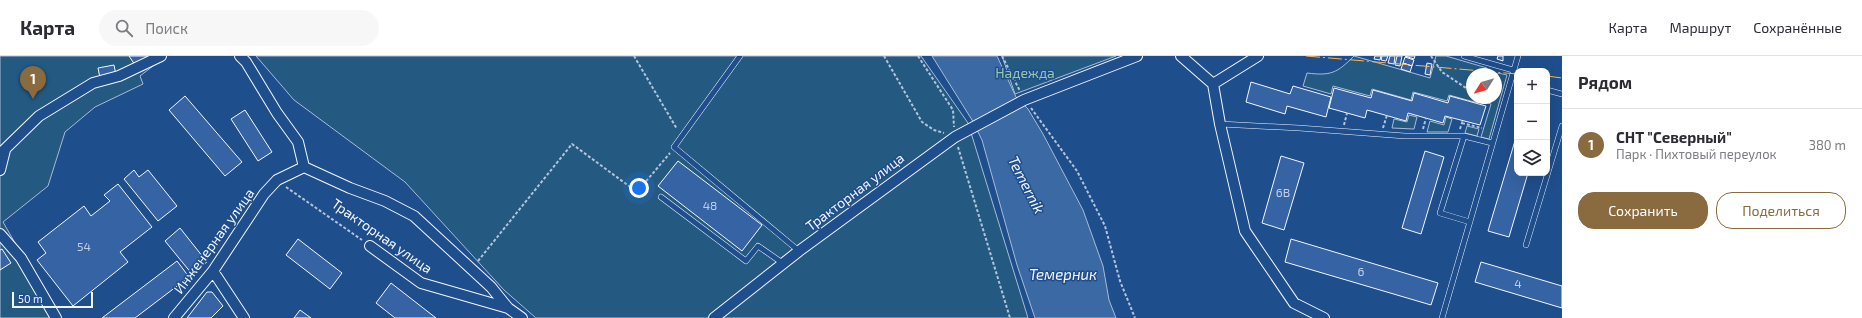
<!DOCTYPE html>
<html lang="ru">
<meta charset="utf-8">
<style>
body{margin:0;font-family:"Exo 2",sans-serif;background:#f7f7f7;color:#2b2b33}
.controls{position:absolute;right:12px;top:12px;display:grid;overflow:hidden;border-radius:8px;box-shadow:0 4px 16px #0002}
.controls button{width:36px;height:36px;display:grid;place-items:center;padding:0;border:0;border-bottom:1px solid #e1e1e2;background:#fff;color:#2b2b33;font:20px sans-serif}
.compass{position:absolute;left:1466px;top:12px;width:36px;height:36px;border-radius:50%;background:#fff;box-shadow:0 4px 16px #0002;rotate:233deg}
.scale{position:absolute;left:12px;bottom:10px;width:81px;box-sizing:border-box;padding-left:4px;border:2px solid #f2f6ff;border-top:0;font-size:11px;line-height:14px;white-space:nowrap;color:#f2f6ff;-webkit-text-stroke:3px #1f4e8c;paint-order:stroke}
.you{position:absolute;left:639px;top:132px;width:14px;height:14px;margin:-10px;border:3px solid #fff;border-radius:50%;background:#1a73e8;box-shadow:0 0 0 6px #1a73e833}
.badge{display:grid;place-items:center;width:26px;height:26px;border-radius:50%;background:#8a6a3f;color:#fff;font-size:13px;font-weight:700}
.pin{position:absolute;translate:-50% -33px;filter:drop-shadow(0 1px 2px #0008)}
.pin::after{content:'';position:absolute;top:21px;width:14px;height:12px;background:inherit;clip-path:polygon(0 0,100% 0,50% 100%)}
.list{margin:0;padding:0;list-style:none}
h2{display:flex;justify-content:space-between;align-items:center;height:52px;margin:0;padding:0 16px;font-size:17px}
h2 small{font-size:13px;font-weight:400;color:#7c7c81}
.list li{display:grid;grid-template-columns:26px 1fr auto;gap:12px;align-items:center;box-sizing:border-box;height:72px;padding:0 16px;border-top:1px solid #e1e1e2}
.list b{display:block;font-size:15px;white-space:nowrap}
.list p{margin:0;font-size:13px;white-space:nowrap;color:#7c7c81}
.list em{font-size:13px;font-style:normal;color:#7c7c81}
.actions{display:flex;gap:8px;padding:12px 16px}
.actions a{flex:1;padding:9px 0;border:1px solid #8a6a3f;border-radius:16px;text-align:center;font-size:14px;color:#8a6a3f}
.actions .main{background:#8a6a3f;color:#fff}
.icon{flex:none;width:22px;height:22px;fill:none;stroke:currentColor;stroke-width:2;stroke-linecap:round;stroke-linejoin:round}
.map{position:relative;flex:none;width:1562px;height:262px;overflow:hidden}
header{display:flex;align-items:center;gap:24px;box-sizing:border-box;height:56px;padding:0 20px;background:#fff;border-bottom:1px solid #e1e1e2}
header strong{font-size:19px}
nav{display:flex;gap:22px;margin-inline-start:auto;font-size:14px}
.search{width:280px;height:36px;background:#f7f7f7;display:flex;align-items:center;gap:10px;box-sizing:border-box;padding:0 14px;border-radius:22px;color:#7c7c81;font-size:15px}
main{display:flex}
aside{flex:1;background:#fff}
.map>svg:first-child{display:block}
.green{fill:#245a82;stroke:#a8bbd7}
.water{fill:#3b69a3;stroke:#a8bbd7}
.building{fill:#3563a3;stroke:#f2f6ff}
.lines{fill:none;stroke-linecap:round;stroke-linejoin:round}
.service-casing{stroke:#f2f6ff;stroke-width:6}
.minor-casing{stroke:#f2f6ff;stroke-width:12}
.path{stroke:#b3c4dc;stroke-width:2;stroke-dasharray:3 2;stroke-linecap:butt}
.service{stroke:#1f4e8c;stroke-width:5}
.minor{stroke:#1f4e8c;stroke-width:10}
.power{stroke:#ffb74d;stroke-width:1;stroke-dasharray:14 3 2 3;stroke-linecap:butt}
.labels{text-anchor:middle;stroke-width:3;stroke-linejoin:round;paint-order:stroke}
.number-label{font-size:12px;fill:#c3d1e8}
.park-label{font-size:14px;fill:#97c8a6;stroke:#1f4e8c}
.street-label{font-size:14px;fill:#f2f6ff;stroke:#1f4e8c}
.water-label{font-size:15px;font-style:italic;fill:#f2f6ff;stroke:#1f4e8c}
</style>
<header>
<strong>Карта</strong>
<div class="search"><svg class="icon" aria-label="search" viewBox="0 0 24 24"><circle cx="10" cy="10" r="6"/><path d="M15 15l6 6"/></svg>Поиск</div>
<nav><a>Карта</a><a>Маршрут</a><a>Сохранённые</a></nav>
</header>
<main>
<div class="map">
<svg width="1562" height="262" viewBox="0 0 1562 262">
<rect width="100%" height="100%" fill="#1f4e8c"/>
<path class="green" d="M0 0H166L140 20 143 28 95 51 65 76 48 130 3 166 58 262H0Z
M256 0H921L968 67 1028 262H536L504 234 405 126 294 44Z
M1002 0H1116L1015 38Z
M1354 0 1430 22 1436 0H1446L1487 12 1486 18H1472V42H1479L1478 47 1449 39 1447 45 1413 36 1411 44 1372 33 1370 40 1333 30 1331 38 1303 30 1307 17C1331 20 1337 17 1354 0Z
M1498 17 1507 19 1489 83 1481 81 1491 48 1483 45 1484 42H1496V25Z
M1409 59 1417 61 1414 73 1392 72 1394 63 1407 66Z
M1446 61 1452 63 1448 76H1427L1430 65 1444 69Z
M1467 70 1479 73 1477 80 1465 77Z"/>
<path class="water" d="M932 0H997L1016 41 1028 53 1043 78 1083 154 1103 210 1109 244 1116 262H1035L1017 209 982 84 972 64Z"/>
<path class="building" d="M129 0H148L135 9Z
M1375 0H1381L1380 4 1374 3Z
M1382 0H1388L1386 5 1381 4Z
M1390 0H1395L1394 8 1388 7Z
M1397 0H1402L1400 10 1395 9Z
M1405 0H1415L1414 3Z
M1498 0H1503V5L1497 3Z
M1405 1 1414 4 1412 10 1403 7Z
M1403 7 1412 10 1410 16 1401 13Z
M1427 7 1432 8 1430 19 1425 18Z
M114 9 116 19 100 22 98 12Z
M1251 26 1290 38 1293 30 1331 41 1326 61 1287 50 1285 58 1246 46Z
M1334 32 1371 42 1373 34 1412 45 1414 37 1448 47 1450 40 1486 50 1480 69 1445 60 1443 67 1408 57 1406 65 1367 54 1365 62 1329 52Z
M185 40 242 106 225 120 169 54Z
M245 54 272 96 258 105 231 63Z
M1517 78V117H1528L1509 181 1488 175Z
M1425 95 1444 101 1421 178 1402 172Z
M1281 100 1304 107 1284 174 1262 167Z
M678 105 762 169 742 195 658 130Z
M134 114 139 121 148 114 177 150 158 165 124 123Z
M118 128 152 171 120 196 128 206 73 250 37 204 46 197 38 186 84 150 91 160 110 145 104 139Z
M180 172 207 206 192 218 165 185Z
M298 183 342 217 330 233 286 199Z
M1291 183 1438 227 1431 249 1285 206Z
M2 193 11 207 0 214V194Z
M177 205 189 221 135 262H102Z
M1481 206 1562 230V252L1475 226Z
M391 227 436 262H395L376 247Z
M207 236H212L223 250 211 262H187Z
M300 254 311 262H294Z"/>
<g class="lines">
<g class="service-casing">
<path id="service" d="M740 0 674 91 799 195
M1464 0 1513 14
M1547 34 1562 38
M1220 68 1299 72 1405 80H1464L1492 87
M1464 80 1440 157 1470 166
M661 141 746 205 758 190 784 208
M1526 189 1562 70
M1442 262 1518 0"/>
</g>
<g class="minor-casing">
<path id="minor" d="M240 0 246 6 277 57 298 86 304 111
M1181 0 1213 28
M1258 0 1213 28 1220 68 1245 175 1294 247 1324 262
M0 98 39 60 93 27 119 20 161 0
M304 111 350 132 385 145 414 160 491 231 508 252
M0 114 5 94
M0 178 21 202 56 262
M370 190 421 227 508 252 522 262
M213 215 244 262
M174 262 213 215 264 138 277 124 304 111
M714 262 799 195 955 81 1024 44 1137 0"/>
</g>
<path class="path" d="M634 0 677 73
M884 0 922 66 934 74 944 77
M918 0 953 54 954 71
M1002 0 1020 35
M1431 0 1442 16 1472 36
M1478 42 1481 46
M1031 52 1077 115 1105 170 1120 225 1135 262
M1462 67 1482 72
M1344 69 1347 57
M1383 72 1387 59
M1423 73 1426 62
M1460 73 1463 64
M958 91 1010 262
M286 131 362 184
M478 205 572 88 637 136 670 97"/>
<use href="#service" class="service"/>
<use href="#minor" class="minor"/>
<path class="power" d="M1306 0 1517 18
M1547 20 1562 22"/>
</g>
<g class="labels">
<g class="number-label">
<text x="1283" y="141">6В</text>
<text x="710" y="154">48</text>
<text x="84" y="195">54</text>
<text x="1361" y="220">6</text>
<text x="1518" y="232">4</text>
</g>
<g class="park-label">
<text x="1025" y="22">Надежда</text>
</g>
<g class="street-label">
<text transform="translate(855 136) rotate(-37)" y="5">Тракторная улица</text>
<text transform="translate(382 180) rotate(35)" y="5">Тракторная улица</text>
<text transform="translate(214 185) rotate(-54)" y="5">Инженерная улица</text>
</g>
<g class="water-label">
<text transform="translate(1026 129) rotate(63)" y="5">Temernik</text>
<text x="1063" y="224">Темерник</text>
</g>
</g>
</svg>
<div class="controls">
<button>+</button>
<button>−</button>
<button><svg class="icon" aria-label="layers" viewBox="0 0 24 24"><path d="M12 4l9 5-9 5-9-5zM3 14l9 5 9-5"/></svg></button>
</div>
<svg class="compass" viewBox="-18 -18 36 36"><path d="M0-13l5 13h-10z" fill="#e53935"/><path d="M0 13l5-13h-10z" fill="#7c7c81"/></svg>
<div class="scale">50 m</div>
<div class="you"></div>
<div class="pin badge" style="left:33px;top:43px">1</div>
</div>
<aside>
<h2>Рядом<small></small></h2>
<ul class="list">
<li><span class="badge">1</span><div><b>СНТ &quot;Северный&quot;</b><p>Парк · Пихтовый переулок</p></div><em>380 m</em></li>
</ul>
<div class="actions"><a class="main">Сохранить</a><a>Поделиться</a></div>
</aside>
</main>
